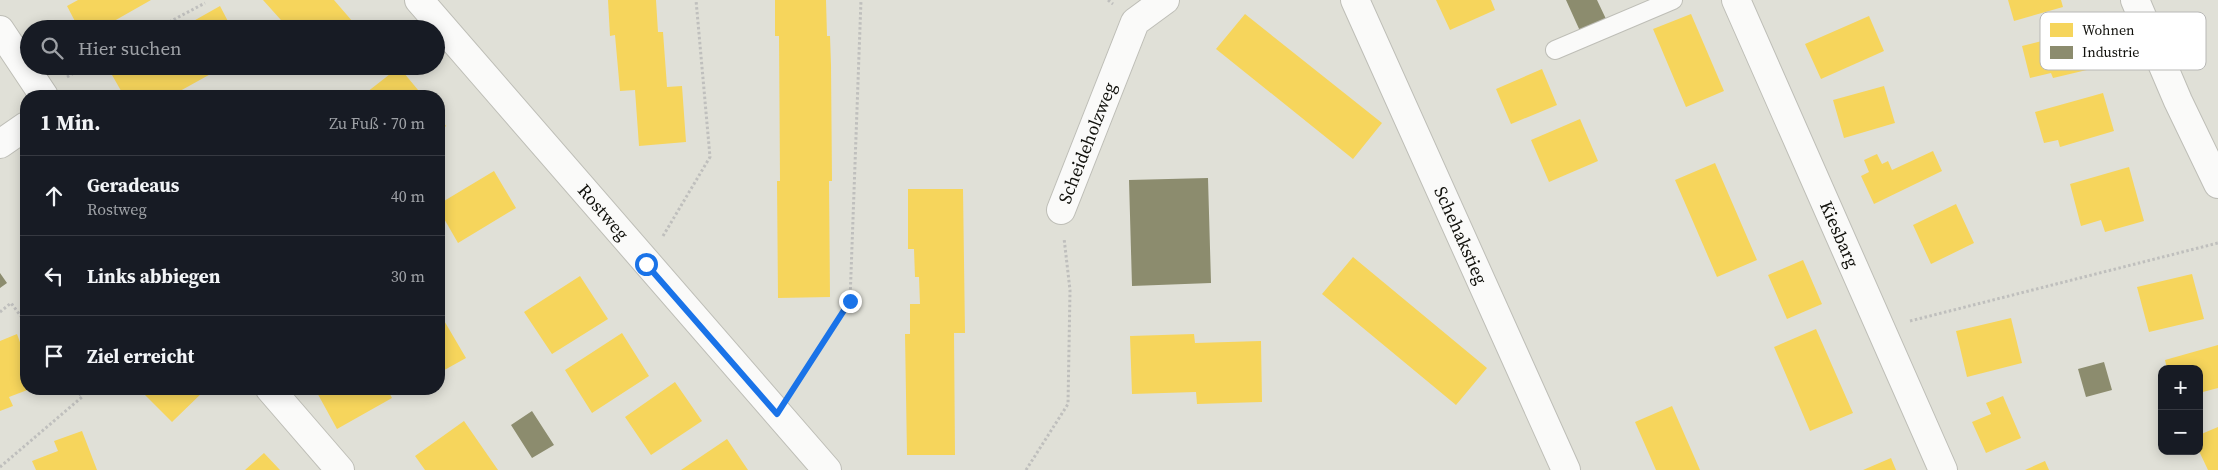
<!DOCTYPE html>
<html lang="de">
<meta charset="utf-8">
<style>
body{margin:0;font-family:"Source Serif 4",serif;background:#242831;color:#f1f3f6}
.controls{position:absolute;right:15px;bottom:15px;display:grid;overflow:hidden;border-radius:10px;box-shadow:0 2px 12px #0003}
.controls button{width:45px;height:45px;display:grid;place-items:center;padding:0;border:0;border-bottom:1px solid #363941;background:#171b24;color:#f1f3f6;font:25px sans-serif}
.stop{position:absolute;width:15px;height:15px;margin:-11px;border:4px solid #1a73e8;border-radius:50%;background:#fff}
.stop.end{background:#1a73e8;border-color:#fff;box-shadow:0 1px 5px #0008}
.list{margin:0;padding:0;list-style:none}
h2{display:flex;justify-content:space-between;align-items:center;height:65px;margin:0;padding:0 20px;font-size:21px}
h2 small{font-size:16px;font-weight:400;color:#9ea1a6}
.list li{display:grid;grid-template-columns:32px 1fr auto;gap:15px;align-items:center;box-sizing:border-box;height:80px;padding:0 20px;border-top:1px solid #363941}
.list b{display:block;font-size:19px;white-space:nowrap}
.list p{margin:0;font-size:16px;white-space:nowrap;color:#9ea1a6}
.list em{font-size:16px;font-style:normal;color:#9ea1a6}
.icon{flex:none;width:28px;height:28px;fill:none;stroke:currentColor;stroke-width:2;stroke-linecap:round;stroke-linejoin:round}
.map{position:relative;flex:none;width:2218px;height:470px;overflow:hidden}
.search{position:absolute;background:#171b24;box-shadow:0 2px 12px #0003;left:20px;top:20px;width:425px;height:55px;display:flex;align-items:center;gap:12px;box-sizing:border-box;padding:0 18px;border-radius:28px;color:#9ea1a6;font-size:19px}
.panel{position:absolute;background:#171b24;box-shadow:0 2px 12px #0003;left:20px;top:90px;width:425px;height:305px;border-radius:20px}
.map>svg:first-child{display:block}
.homes{fill:#f6d55c}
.industry{fill:#8c8c6e}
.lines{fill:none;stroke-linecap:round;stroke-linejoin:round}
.service-casing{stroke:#bebeb7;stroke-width:20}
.minor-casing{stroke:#bebeb7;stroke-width:30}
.path{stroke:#bfbfbd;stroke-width:3;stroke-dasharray:2.5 2.5;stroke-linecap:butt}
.service{stroke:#fafaf9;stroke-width:18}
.minor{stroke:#fafaf9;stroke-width:28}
.route{stroke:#1a73e8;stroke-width:6}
.labels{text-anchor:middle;stroke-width:5;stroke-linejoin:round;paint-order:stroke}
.street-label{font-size:18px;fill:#11110c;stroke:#fff}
.key{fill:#fff;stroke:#b8b8b6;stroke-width:1}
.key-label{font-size:14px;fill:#11110c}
</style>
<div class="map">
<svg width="2218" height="470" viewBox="0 0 2218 470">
<rect width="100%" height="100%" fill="#e0e0d7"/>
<path class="homes" d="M78 0H151L100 29H79L67 6Z
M263 0H334L359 29H289Z
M608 0H656L658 32H663L667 87 682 86 686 142 639 146 635 90 620 91 615 35 610 36Z
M775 0H826L827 36H830L831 65 832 181H829L830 297 778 298 777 181H780L779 36H775Z
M1436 0H1491L1495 10 1450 30Z
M2008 0H2061L2063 7 2014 21Z
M220 6 232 29H179L197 19Z
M1245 14 1382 123 1353 159 1216 49Z
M1691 14 1724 91 1686 107 1653 29Z
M1869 16 1884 51 1821 79 1805 44Z
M2081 31 2091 69 2053 78 2051 73 2030 78 2022 46Z
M111 66H225L171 96H124L108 68Z
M399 67 423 96H362Z
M1542 69 1557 105 1511 124 1496 89Z
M1884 86 1895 123 1844 138 1833 100Z
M2103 93 2114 131 2060 147 2058 140 2044 143 2035 112Z
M439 117 446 126 439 132Z
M1580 119 1598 161 1549 182 1531 140Z
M1933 151 1942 171 1874 204 1861 176 1869 172 1864 160 1877 154 1882 164 1888 161 1892 170Z
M1715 163 1757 260 1717 277 1675 180Z
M2129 167 2144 221 2105 232 2101 220 2081 226 2070 184Z
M494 171 516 208 458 243 439 210V204Z
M908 189H963L965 333H954L955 455H907L905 334H910V304H920L919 277H915L914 249H908Z
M1956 204 1974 243 1931 264 1913 225Z
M1353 257 1487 368 1456 405 1322 294Z
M1803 260 1822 304 1787 319 1768 275Z
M2192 274 2204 319 2149 332 2137 287Z
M580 276 608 319 552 354 524 312Z
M439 312 466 358 439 373Z
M2011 318 2022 363 1967 377 1956 331Z
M1816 329 1853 413 1810 431 1774 347Z
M622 333 649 376 592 413 565 370Z
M17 334 26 359V389H30L9 397 13 406 0 411V341Z
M1194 334 1195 343 1261 341 1262 402 1197 404 1196 392 1132 394 1130 336Z
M2218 345V388L2199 393V369H2167L2165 360Z
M675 382 702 421 651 455 625 417Z
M139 389H206L172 422Z
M315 389H387L392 398 337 429Z
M2003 396 2021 438 1986 453 1972 422 1991 414 1986 403Z
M1672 406 1700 470H1656L1635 422Z
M464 421 498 470H425L415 456Z
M2218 427V470H2208L2199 451V435Z
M82 431 97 470H36L32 461 58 451 54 441Z
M727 439 748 470H681Z
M264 453 280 470H245Z
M1891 458 1896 470H1863Z
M2045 461 2049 470H2025Z"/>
<path class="industry" d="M1566 0H1597L1606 19 1580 31Z
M1208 178 1211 283 1132 286 1129 180Z
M0 273 7 283 0 288Z
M2104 362 2112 390 2086 397 2078 369Z
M532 411 554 445 532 458 511 425Z"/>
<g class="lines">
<g class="service-casing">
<path id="service" d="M1555 50 1673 0"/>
</g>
<g class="minor-casing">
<g id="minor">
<path id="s1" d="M419 0 827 470"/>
<path id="s2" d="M1355 0 1566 470"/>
<path id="s3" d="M1736 0 1943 470"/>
<path d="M2135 0 2178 101 2218 184"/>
<path d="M0 30 44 96"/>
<path d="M0 144 26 126"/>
<path id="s4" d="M1061 210 1135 22 1165 0"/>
<path d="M270 389 340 470"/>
</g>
</g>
<path class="path" d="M1108 0 1113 4
M156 29 205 3
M67 77 86 66
M663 236 710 157 696 0
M0 312 11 303 26 323
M1910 321 2218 243
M794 388 850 301 861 0
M0 467 82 397 76 389
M1026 470 1068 404 1070 290 1064 238"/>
<use href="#service" class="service"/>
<use href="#minor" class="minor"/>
</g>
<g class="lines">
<path class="route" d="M646 264 777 414 850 301"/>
</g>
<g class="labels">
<g class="street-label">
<text dy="6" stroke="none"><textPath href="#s4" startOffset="72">Scheideholzweg</textPath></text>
<text dy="6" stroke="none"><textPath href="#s1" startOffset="281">Rostweg</textPath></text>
<text dy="6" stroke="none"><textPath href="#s2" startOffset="258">Schehakstieg</textPath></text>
<text dy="6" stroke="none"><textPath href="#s3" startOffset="256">Kiesbarg</textPath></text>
</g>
</g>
<rect x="2040" y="12" width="166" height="58" rx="8" class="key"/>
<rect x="2050" y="23" width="23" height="14" fill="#f6d55c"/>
<rect x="2050" y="46" width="23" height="13" fill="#8c8c6e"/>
<g class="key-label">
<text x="2082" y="35">Wohnen</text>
<text x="2082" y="57">Industrie</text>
</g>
</svg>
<div class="controls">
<button>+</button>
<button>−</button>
</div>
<div class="stop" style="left:646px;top:264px"></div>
<div class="stop end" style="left:850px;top:301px"></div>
<div class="search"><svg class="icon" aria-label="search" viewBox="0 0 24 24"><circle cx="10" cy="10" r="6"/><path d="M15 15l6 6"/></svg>Hier suchen</div>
<section class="panel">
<h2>1 Min.<small>Zu Fuß · 70 m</small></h2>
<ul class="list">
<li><svg class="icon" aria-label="ahead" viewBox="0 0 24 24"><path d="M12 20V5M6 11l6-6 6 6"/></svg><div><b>Geradeaus</b><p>Rostweg</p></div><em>40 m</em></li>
<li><svg class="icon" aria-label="left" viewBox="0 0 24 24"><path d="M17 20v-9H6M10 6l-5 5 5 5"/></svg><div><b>Links abbiegen</b></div><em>30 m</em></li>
<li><svg class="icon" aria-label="arrive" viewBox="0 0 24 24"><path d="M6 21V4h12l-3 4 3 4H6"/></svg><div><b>Ziel erreicht</b></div></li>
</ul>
</section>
</div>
